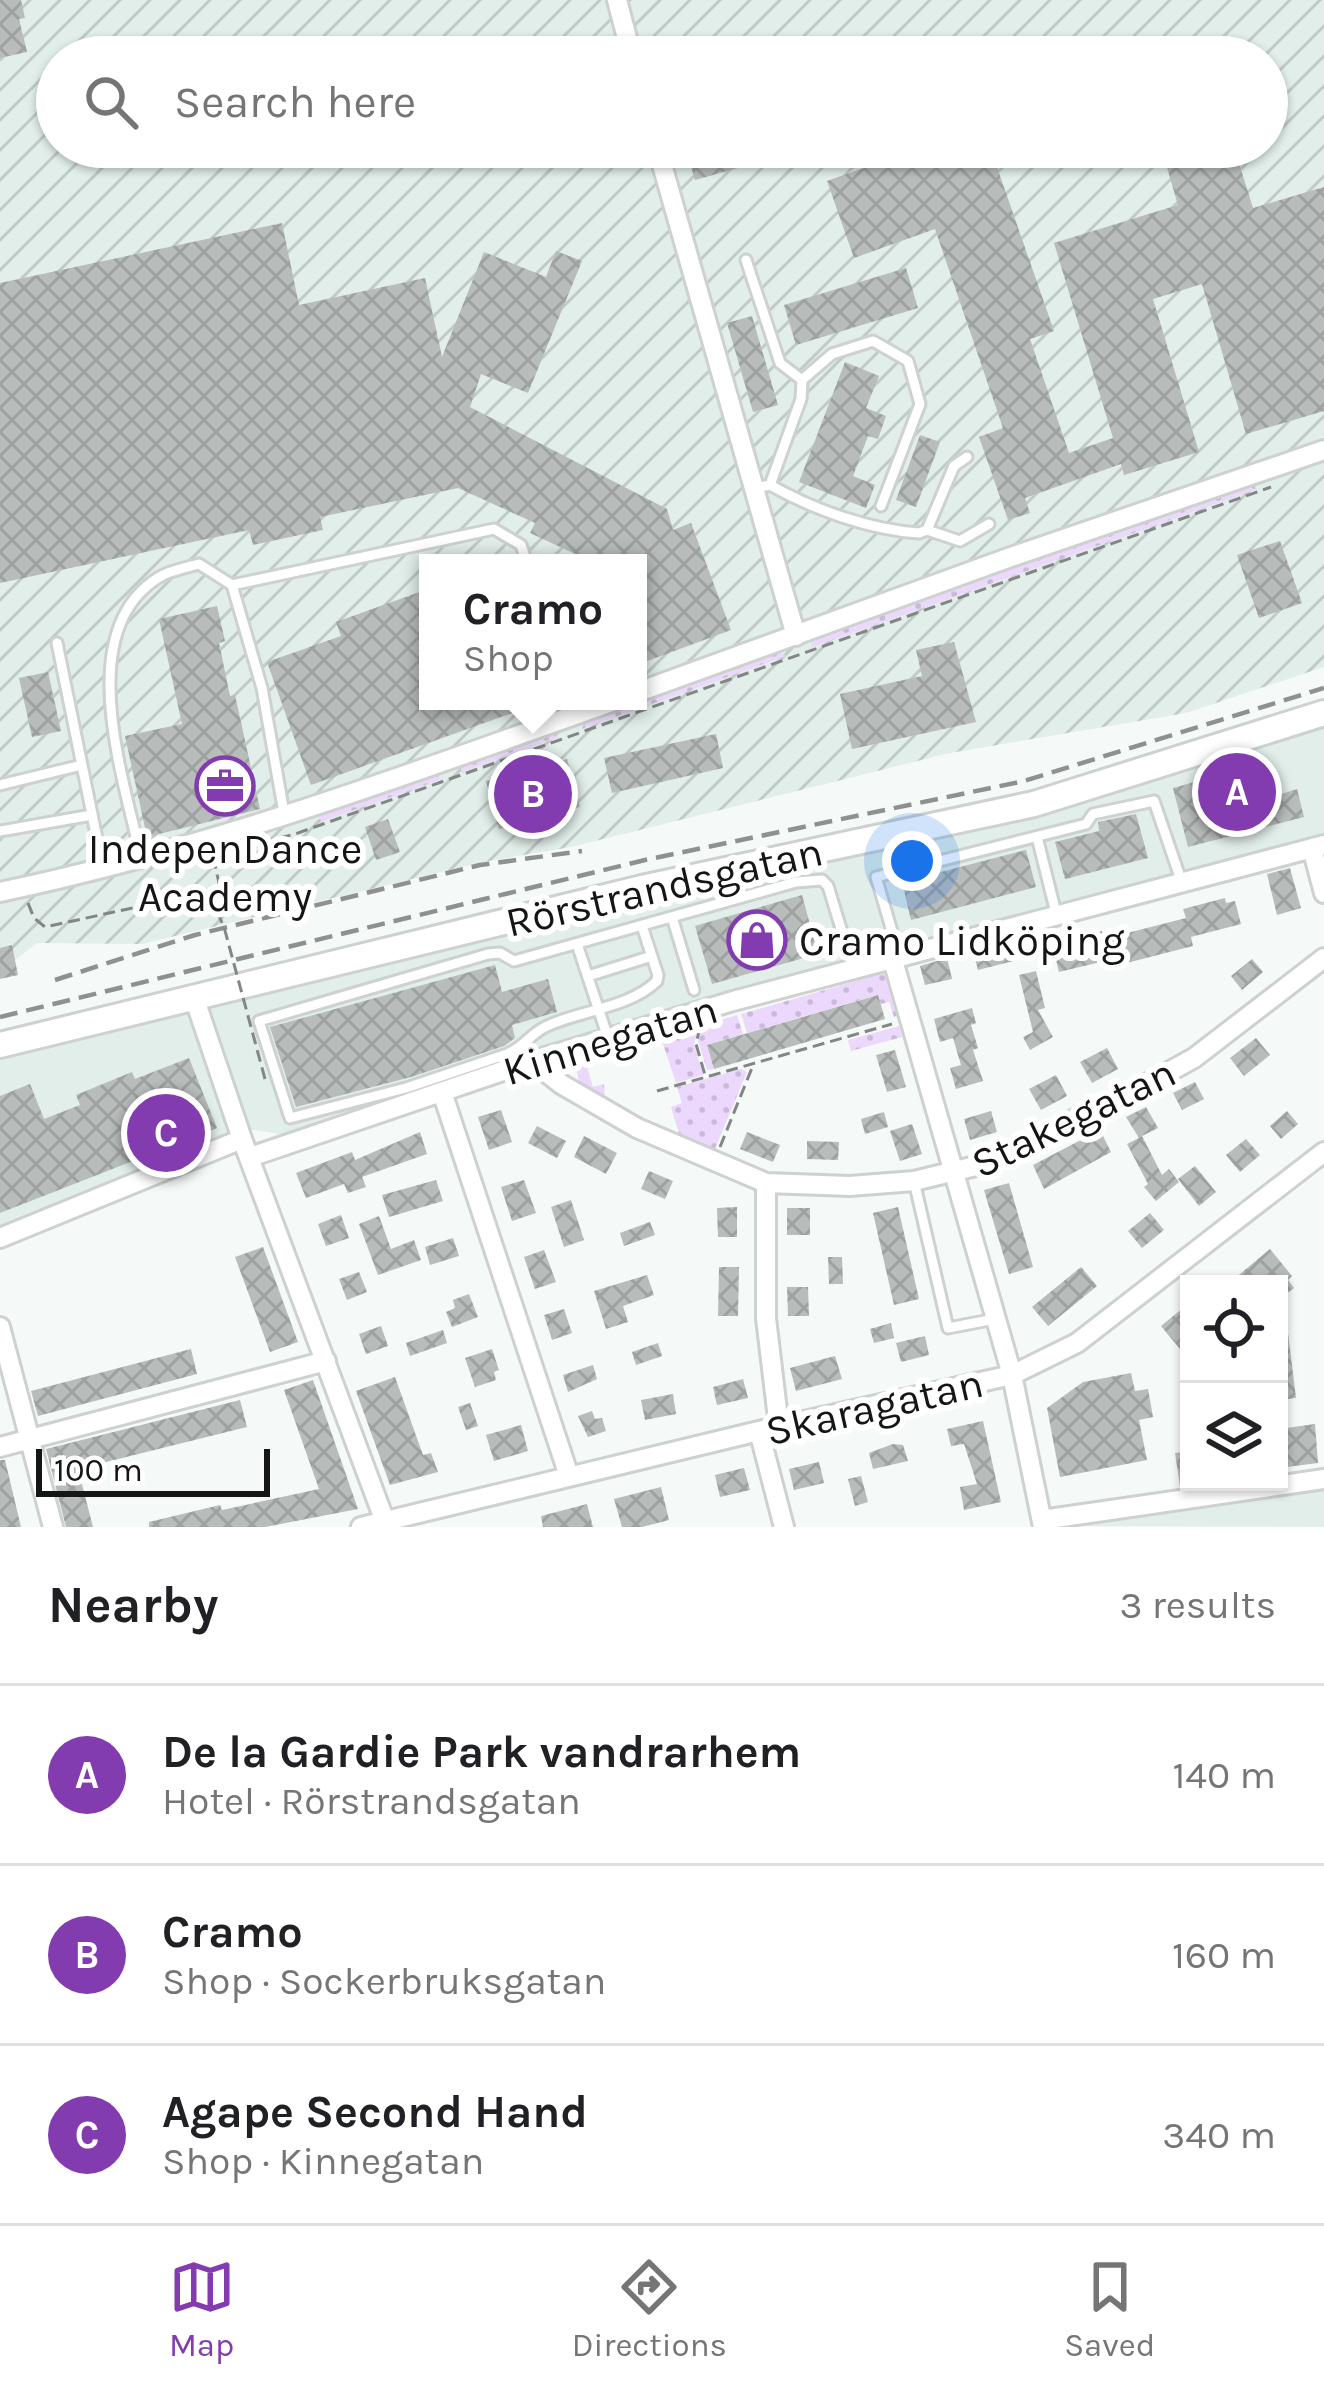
<!DOCTYPE html>
<meta charset="utf-8">
<style>
body{margin:0;font-family:Karla,sans-serif;background:#f6f6f6;color:#202124}
.controls{position:absolute;right:36px;bottom:36px;display:grid;overflow:hidden;border-radius:0px;box-shadow:0 3px 9px #0004}
.controls button{width:108px;height:108px;display:grid;place-items:center;padding:0;border:0;border-bottom:3px solid #e0e0e0;background:#fff;color:#202124;font:60px sans-serif}
.scale{position:absolute;left:36px;bottom:30px;width:234px;box-sizing:border-box;padding-left:12px;border:6px solid #141615;border-top:0;font-size:33px;line-height:42px;white-space:nowrap;color:#141615;-webkit-text-stroke:9px #fff;paint-order:stroke}
.you{position:absolute;left:912px;top:861px;width:42px;height:42px;margin:-30px;border:9px solid #fff;border-radius:50%;background:#1a73e8;box-shadow:0 0 0 18px #1a73e833}
.badge{display:grid;place-items:center;width:78px;height:78px;border-radius:50%;background:#823caf;color:#fff;font-size:39px;font-weight:700}
.pin{position:absolute;translate:-50% -50%;border:6px solid #fff;box-shadow:0 3px 12px #0006}
.popup{position:absolute;left:419px;top:554px;width:228px;height:156px;box-sizing:border-box;display:grid;place-content:center;border-radius:0px;background:#fff;filter:drop-shadow(0 3px 9px #0005);font-size:39px;white-space:nowrap;color:#757577}
.popup b{font-size:45px;color:#202124}
.popup::after{content:'';position:absolute;left:50%;top:100%;margin-left:-24px;border:24px solid transparent;border-top-color:#fff}
.list{margin:0;padding:0;list-style:none}
h2{display:flex;justify-content:space-between;align-items:center;height:156px;margin:0;padding:0 48px;font-size:51px}
h2 small{font-size:39px;font-weight:400;color:#757577}
.list li{display:grid;grid-template-columns:78px 1fr auto;gap:36px;align-items:center;box-sizing:border-box;height:180px;padding:0 48px;border-top:3px solid #e0e0e0}
.list b{display:block;font-size:45px;white-space:nowrap}
.list p{margin:0;font-size:39px;white-space:nowrap;color:#757577}
.list em{font-size:39px;font-style:normal;color:#757577}
.icon{flex:none;width:66px;height:66px;fill:none;stroke:currentColor;stroke-width:2;stroke-linecap:round;stroke-linejoin:round}
.map{position:relative;flex:none;width:1324px;height:1527px;overflow:hidden}
.search{position:absolute;background:#fff;box-shadow:0 3px 9px #0004;left:36px;right:36px;top:36px;height:132px;display:flex;align-items:center;gap:30px;box-sizing:border-box;padding:0 42px;border-radius:66px;color:#757577;font-size:45px}
.sheet{height:696px;background:#fff}
nav{display:flex;justify-content:space-around;align-items:center;box-sizing:border-box;height:168px;border-top:3px solid #e0e0e0;background:#fff;font-size:33px;color:#757577}
nav a{display:grid;justify-items:center;gap:6px}
nav .on{color:#823caf}
.map>svg:first-child{display:block}
.built{fill:#e1eee9}
.industrial{fill:url(#industrial-furrows);fill-rule:evenodd}
.grass{fill:url(#grass-dots)}
.building{fill:url(#building-cross-hatch)}
.lines{fill:none;stroke-linecap:round;stroke-linejoin:round}
.lane-casing{stroke:#cdd1cf;stroke-width:15}
.street-casing{stroke:#cdd1cf;stroke-width:24}
.secondary-casing{stroke:#cdd1cf;stroke-width:30}
.path{stroke:#838685;stroke-width:3;stroke-dasharray:12 6;stroke-linecap:butt}
.lane{stroke:#fff;stroke-width:9}
.street{stroke:#fff;stroke-width:18}
.secondary{stroke:#fff;stroke-width:24}
.rail{stroke:#8e9190;stroke-width:4.5;stroke-dasharray:18 9;stroke-linecap:butt}
.path-bridge{stroke:#838685;stroke-width:3;stroke-dasharray:12 6;stroke-linecap:butt}
.labels{text-anchor:middle;stroke-width:12;stroke-linejoin:round;paint-order:stroke}
.poi-label{font-size:42px;fill:#141615;stroke:#fff}
.street-label{font-size:42px;fill:#141615;stroke:#fff}
</style>
<div class="map">
<svg width="1324" height="1527" viewBox="0 0 1324 1527">
<defs>
<pattern id="industrial-furrows" width="10" height="10" patternUnits="userSpaceOnUse" patternTransform="scale(3)"><rect width="10" height="10" fill="#e1eee9"/><path d="M-1 1l2-2M0 10L10 0M9 11l2-2" fill="none" stroke="#c0cbc7"/></pattern>
<pattern id="grass-dots" width="8" height="8" patternUnits="userSpaceOnUse" patternTransform="scale(3)"><rect width="8" height="8" fill="#ecd8fd"/><path d="M2 2h.1M6 6h.1" fill="none" stroke="#cab9d8" stroke-width="1.8" stroke-linecap="round"/></pattern>
<pattern id="building-cross-hatch" width="8" height="8" patternUnits="userSpaceOnUse" patternTransform="scale(3)"><rect width="8" height="8" fill="#b8bcba"/><path d="M0 0l8 8M0 8l8-8" fill="none" stroke="#9da19f"/></pattern>
</defs>
<rect width="100%" height="100%" fill="#f5faf8"/>
<path class="built" d="M1324 726V836L1101 892 733 992 286 1135 254 1130 0 1227V1057L650 898 1026 817Z
M1324 1488V1527L1058 1526Z"/>
<path class="industrial" d="M0 0H1324V667L1186 713 950 753 571 847 483 862 142 944 37 943 0 972ZM57 57H1267V147H57ZM428 563H638V701H428Z"/>
<path class="grass" d="M1248 483 1257 489 810 648 817 634Z
M774 650 786 656 582 729 587 716Z
M551 733 557 738 461 772V765Z
M434 773 442 779 317 823 322 811Z
M884 973 897 1016 894 1017 889 1002 881 1004 877 995 747 1033 741 1014Z
M737 1015 743 1034 707 1045 714 1069 707 1070 698 1041 702 1025Z
M699 1026 694 1044 703 1075 676 1083 662 1041 586 1063 593 1087 604 1084 605 1098 579 1082 575 1062Z
M899 1026 902 1037 851 1051 848 1040Z
M741 1069 747 1072 714 1151 680 1137 671 1107 682 1103 677 1087Z"/>
<path class="building" d="M0 0H21L25 18 19 19 27 52 0 58Z
M685 147H798L799 151 695 180Z
M881 147H990L1054 331 1030 339 1069 453 1113 438 1054 243 1178 205 1161 147H1234L1253 208 1324 187V411L1246 434 1202 284 1153 299 1199 452 1124 475 1121 464 1025 498 1030 513 1008 520 979 437 1003 428 935 229 854 258 827 181 886 160Z
M282 223 299 305 425 278 442 357 484 252 546 277 556 251 582 261 528 393 481 374 470 407 667 509 673 530 691 523 731 630 642 663 638 653V563L586 559 530 533 535 523 458 488 320 517 323 530 253 545 249 530 0 583V283Z
M906 268 918 308 796 345 784 305Z
M752 316 778 405 753 412 727 323Z
M845 362 879 376 866 408 886 416 878 439 868 436 853 476 875 485 866 508 799 482Z
M920 435 940 442 916 507 896 500Z
M1280 541 1302 603 1259 618 1237 555Z
M428 589V701L540 703 311 785 267 662 341 636 336 622Z
M217 606 225 641 219 643 230 696 235 695 260 809 147 837 125 736 182 724 159 619Z
M954 642 976 722 852 749 840 694 922 676 916 650Z
M48 672 61 731 32 737 19 678Z
M716 734 723 768 612 793 604 758Z
M567 759 580 807 499 829 486 781Z
M1213 777 1222 813 1297 789 1304 817 1188 847 1173 788Z
M1136 814 1148 858 1065 879 1055 842 1099 831 1098 822Z
M388 819 400 852 376 860 365 827Z
M1026 850 1036 887 911 920 902 882Z
M1290 868 1301 908 1277 915 1267 874Z
M802 895 818 954 712 984 695 926Z
M1225 898 1226 903 1235 901 1241 924 1191 937 1193 946 1111 967 1109 960 1059 972 1053 948 1060 946 1059 942 1102 931 1104 939 1186 918 1183 909Z
M1012 941 1017 960 978 970 973 952Z
M12 945 18 975 0 979V948Z
M947 958 952 979 925 985 920 966Z
M1252 959 1263 972 1242 990 1231 976Z
M495 965 502 992 548 979 557 1012 512 1025 515 1038 504 1046 411 1077 296 1107 270 1027Z
M1036 971 1045 1008 1038 1010 1053 1037 1030 1050 1023 1037 1033 1032 1019 975Z
M878 995 885 1019 714 1069 707 1045Z
M972 1008 976 1023 971 1025 978 1048 973 1050 983 1081 956 1089 950 1068 961 1065 953 1038 940 1042 934 1019Z
M1256 1038 1270 1055 1244 1076 1230 1058Z
M1107 1048 1118 1069 1092 1083 1080 1062Z
M895 1050 906 1087 887 1092 876 1055Z
M189 1058 217 1128 0 1213V1096L30 1084 44 1119 80 1105 76 1095 132 1072 135 1079Z
M1056 1075 1067 1096 1041 1110 1029 1089Z
M1195 1082 1204 1099 1182 1110 1173 1093Z
M1146 1107 1158 1128 1142 1136 1162 1175 1169 1169 1179 1182 1156 1201 1144 1187 1148 1184 1127 1144 1139 1138 1126 1117Z
M501 1110 512 1142 489 1150 478 1117Z
M991 1111 997 1132 970 1140 964 1119Z
M1287 1111 1298 1124 1281 1139 1270 1126Z
M884 1112 888 1127 865 1134 861 1119Z
M912 1124 922 1154 900 1161 890 1131Z
M537 1126 566 1141 557 1158 528 1143Z
M1100 1130 1111 1152 1044 1189 1033 1165Z
M420 1132 427 1154 362 1177 366 1187 348 1193 344 1184 306 1198 296 1173 352 1152 355 1160Z
M747 1132 780 1145 773 1162 740 1149Z
M584 1136 617 1153 606 1174 574 1157Z
M1246 1139 1260 1155 1240 1172 1226 1155Z
M807 1141 839 1142 838 1160 807 1159Z
M1195 1166 1216 1192 1199 1206 1178 1179Z
M649 1171 673 1181 665 1199 641 1189Z
M436 1180 443 1201 389 1217 382 1195Z
M524 1180 536 1213 512 1221 501 1187Z
M1009 1183 1033 1267 1009 1274 984 1190Z
M571 1200 584 1240 564 1247 551 1207Z
M737 1207V1237H718L717 1208Z
M898 1207 919 1299 894 1305 873 1213Z
M787 1208H810V1235H787Z
M1150 1213 1164 1230 1142 1248 1128 1231Z
M341 1215 349 1238 326 1246 318 1224Z
M379 1216 391 1249 414 1240 421 1260 378 1275 359 1224Z
M650 1222 655 1235 624 1246 620 1233Z
M453 1238 459 1256 430 1265 425 1247Z
M263 1247 298 1342 270 1352 235 1257Z
M1270 1249 1292 1276 1288 1280 1294 1288 1279 1300V1284H1228Z
M544 1250 556 1282 535 1289 524 1257Z
M828 1257H842L843 1284H829Z
M719 1267H739L738 1316H718Z
M1081 1267 1097 1286 1048 1326 1032 1307Z
M359 1272 367 1292 347 1300 339 1279Z
M647 1275 654 1295 623 1306 628 1322 606 1329 594 1291Z
M787 1287H808L809 1316H788Z
M469 1294 478 1317 452 1327 446 1312 455 1308 453 1300Z
M1183 1308 1189 1315V1360L1161 1326Z
M564 1309 572 1333 552 1340 544 1315Z
M891 1323 894 1338 874 1343 870 1329Z
M1287 1325 1296 1398 1279 1400V1326Z
M381 1326 388 1346 366 1354 359 1334Z
M443 1330 447 1343 410 1356 406 1343Z
M925 1336 929 1355 901 1362 896 1343Z
M658 1343 662 1356 636 1365 632 1352Z
M191 1349 197 1374 38 1416 31 1391Z
M492 1349 499 1370 494 1372 496 1380 475 1387 465 1358Z
M835 1356 842 1379 796 1391 790 1368Z
M593 1365 597 1379 568 1392 563 1375Z
M1131 1373 1135 1391 1148 1389 1153 1417 1139 1420 1147 1460 1060 1477 1047 1408 1083 1382Z
M395 1377 423 1455 431 1453 438 1472 390 1485 356 1391Z
M743 1379 748 1398 717 1405 713 1387Z
M313 1380 358 1509 265 1527H149V1522L220 1505 222 1510 319 1489 284 1390Z
M673 1394 676 1414 645 1420 641 1400Z
M240 1400 247 1427 78 1469 93 1527H66L46 1449Z
M470 1403 478 1426 466 1430 458 1407Z
M592 1411 595 1419 602 1418 606 1431 588 1437 578 1416Z
M983 1421 1001 1502 964 1510 960 1487 977 1484 964 1444 951 1446 947 1429Z
M1315 1424 1318 1463 1279 1468V1429Z
M521 1425 528 1451 494 1461 486 1435Z
M893 1444 903 1445 908 1461 873 1469 869 1453Z
M1189 1451V1485L1180 1486 1175 1453Z
M0 1460H5L21 1527H0Z
M819 1462 824 1483 794 1490 789 1469Z
M744 1468 750 1490 720 1497 715 1475Z
M861 1476 868 1502 855 1506 848 1479Z
M661 1487 669 1520 642 1527H622L614 1499Z
M587 1504 593 1527H543L541 1516Z"/>
<g class="lines">
<g class="lane-casing">
<path id="lane" d="M746 260 780 363 802 380
M770 485C812 509 870 530 919 533L927 530 954 466 967 457
M756 488 770 485 801 399 802 380 832 354 873 341 908 361 920 404 881 506
M927 530 960 541 989 524
M57 643 103 868
M0 785 82 765
M284 813 262 688 232 585 494 529 521 545 527 563
M0 831 92 815
M1037 837 1056 913
M141 858C124 778 70 626 163 575 174 570 188 567 199 564L232 585
M672 917 694 990
M642 926 658 975 657 981C629 1008 582 1010 547 1026 531 1033 524 1047 507 1054L406 1088 290 1118 259 1021 488 954 500 953 514 961 796 882 822 880 828 886 853 968
M577 944 608 1038
M899 955 876 877 1086 824 1093 814 1154 801 1181 880
M588 976 652 956
M914 1181 948 1328 995 1319"/>
</g>
<g class="street-casing">
<path id="street" d="M617 0 632 57
M657 147 796 636
M638 692 1008 558 1324 450
M1312 848 1324 893
M0 892C214 847 409 774 614 701
M892 957 1012 1375 1043 1527
M195 1000 242 1139 387 1527
M532 1061 561 1084 637 1128 766 1183 850 1186 914 1181 984 1164 1154 1080 1194 1058 1324 958
M442 1092 569 1476
M250 1157 532 1061 733 1001 1324 845
M766 1183V1318L779 1427
M0 1238 242 1139
M0 1327 53 1527
M759 1431 784 1527
M0 1447 326 1361
M1042 1520 1324 1479
M361 1527 759 1431 1012 1375 1077 1343 1324 1152"/>
</g>
<g class="secondary-casing">
<path id="secondary" d="M0 1045 642 888 1034 804 1324 713"/>
</g>
<path class="path" d="M244 847 295 834 1271 487
M213 857 226 913 220 915
M28 903 34 918 45 927 137 907
M700 1027 696 1044 705 1075
M657 1091 892 1024
M720 1147 754 1063"/>
<use href="#lane" class="lane"/>
<use href="#street" class="street"/>
<use href="#secondary" class="secondary"/>
<path class="rail" d="M55 980 195 935 480 865 582 851
M0 1017 645 860 1024 781 1324 688"/>
<path class="path-bridge" d="M137 907 192 895 211 899 224 927 265 1079"/>
</g>
<defs>
<g id="office-ring" transform="scale(3)"><circle r="9.5" fill="#fff" stroke="#823caf" stroke-width="1.5"/><path d="M-6-3h4V-5.5h4V-3h4V5H-6ZM-1-4.5V-3h2v-1.5ZM-6 0V1H6V0Z" fill="#823caf"/></g>
<g id="shop-ring" transform="scale(3)"><circle r="9.5" fill="#fff" stroke="#823caf" stroke-width="1.5"/><path d="M-5-2.5h2.3a2.7 3.5 0 0 1 5.4 0H5L5.5 6h-11ZM-1.5-2.5h3a1.5 2.3 0 0 0-3 0Z" fill="#823caf"/></g>
</defs>
<g fill-rule="evenodd">
<use href="#office-ring" x="225" y="786"/>
<use href="#shop-ring" x="757" y="940"/>
</g>
<g class="labels">
<g class="poi-label">
<text x="225" y="863">IndepenDance<tspan x="225" dy="48">Academy</tspan></text>
<text x="799" y="955" text-anchor="start">Cramo Lidköping</text>
</g>
<g class="street-label">
<text transform="translate(664 886) rotate(-13)" y="15">Rörstrandsgatan</text>
<text transform="translate(610 1039) rotate(-17)" y="15">Kinnegatan</text>
<text transform="translate(1073 1117) rotate(-26)" y="15">Stakegatan</text>
<text transform="translate(874 1406) rotate(-13)" y="15">Skaragatan</text>
</g>
</g>
</svg>
<div class="controls">
<button><svg class="icon" aria-label="locate" viewBox="0 0 24 24"><circle cx="12" cy="12" r="6"/><path d="M12 2v4M12 18v4M2 12h4M18 12h4"/></svg></button>
<button><svg class="icon" aria-label="layers" viewBox="0 0 24 24"><path d="M12 4l9 5-9 5-9-5zM3 14l9 5 9-5"/></svg></button>
</div>
<div class="scale">100 m</div>
<div class="you"></div>
<div class="pin badge" style="left:1237px;top:792px">A</div>
<div class="pin badge" style="left:533px;top:794px">B</div>
<div class="popup"><b>Cramo</b>Shop</div>
<div class="pin badge" style="left:166px;top:1133px">C</div>
<div class="search"><svg class="icon" aria-label="search" viewBox="0 0 24 24"><circle cx="10" cy="10" r="6"/><path d="M15 15l6 6"/></svg>Search here</div>
</div>
<section class="sheet">
<h2>Nearby<small>3 results</small></h2>
<ul class="list">
<li><span class="badge">A</span><div><b>De la Gardie Park vandrarhem</b><p>Hotel · Rörstrandsgatan</p></div><em>140 m</em></li>
<li><span class="badge">B</span><div><b>Cramo</b><p>Shop · Sockerbruksgatan</p></div><em>160 m</em></li>
<li><span class="badge">C</span><div><b>Agape Second Hand</b><p>Shop · Kinnegatan</p></div><em>340 m</em></li>
</ul>
</section>
<nav>
<a class="on"><svg class="icon" aria-label="map" viewBox="0 0 24 24"><path d="M3 6l6-2 6 2 6-2v14l-6 2-6-2-6 2zM9 4v14M15 6v14"/></svg>Map</a>
<a><svg class="icon" aria-label="directions" viewBox="0 0 24 24"><path d="M12 3l9 9-9 9-9-9zM9 14v-3h6M13 9l2 2-2 2"/></svg>Directions</a>
<a><svg class="icon" aria-label="saved" viewBox="0 0 24 24"><path d="M7 4h10v16l-5-4-5 4z"/></svg>Saved</a>
</nav>
